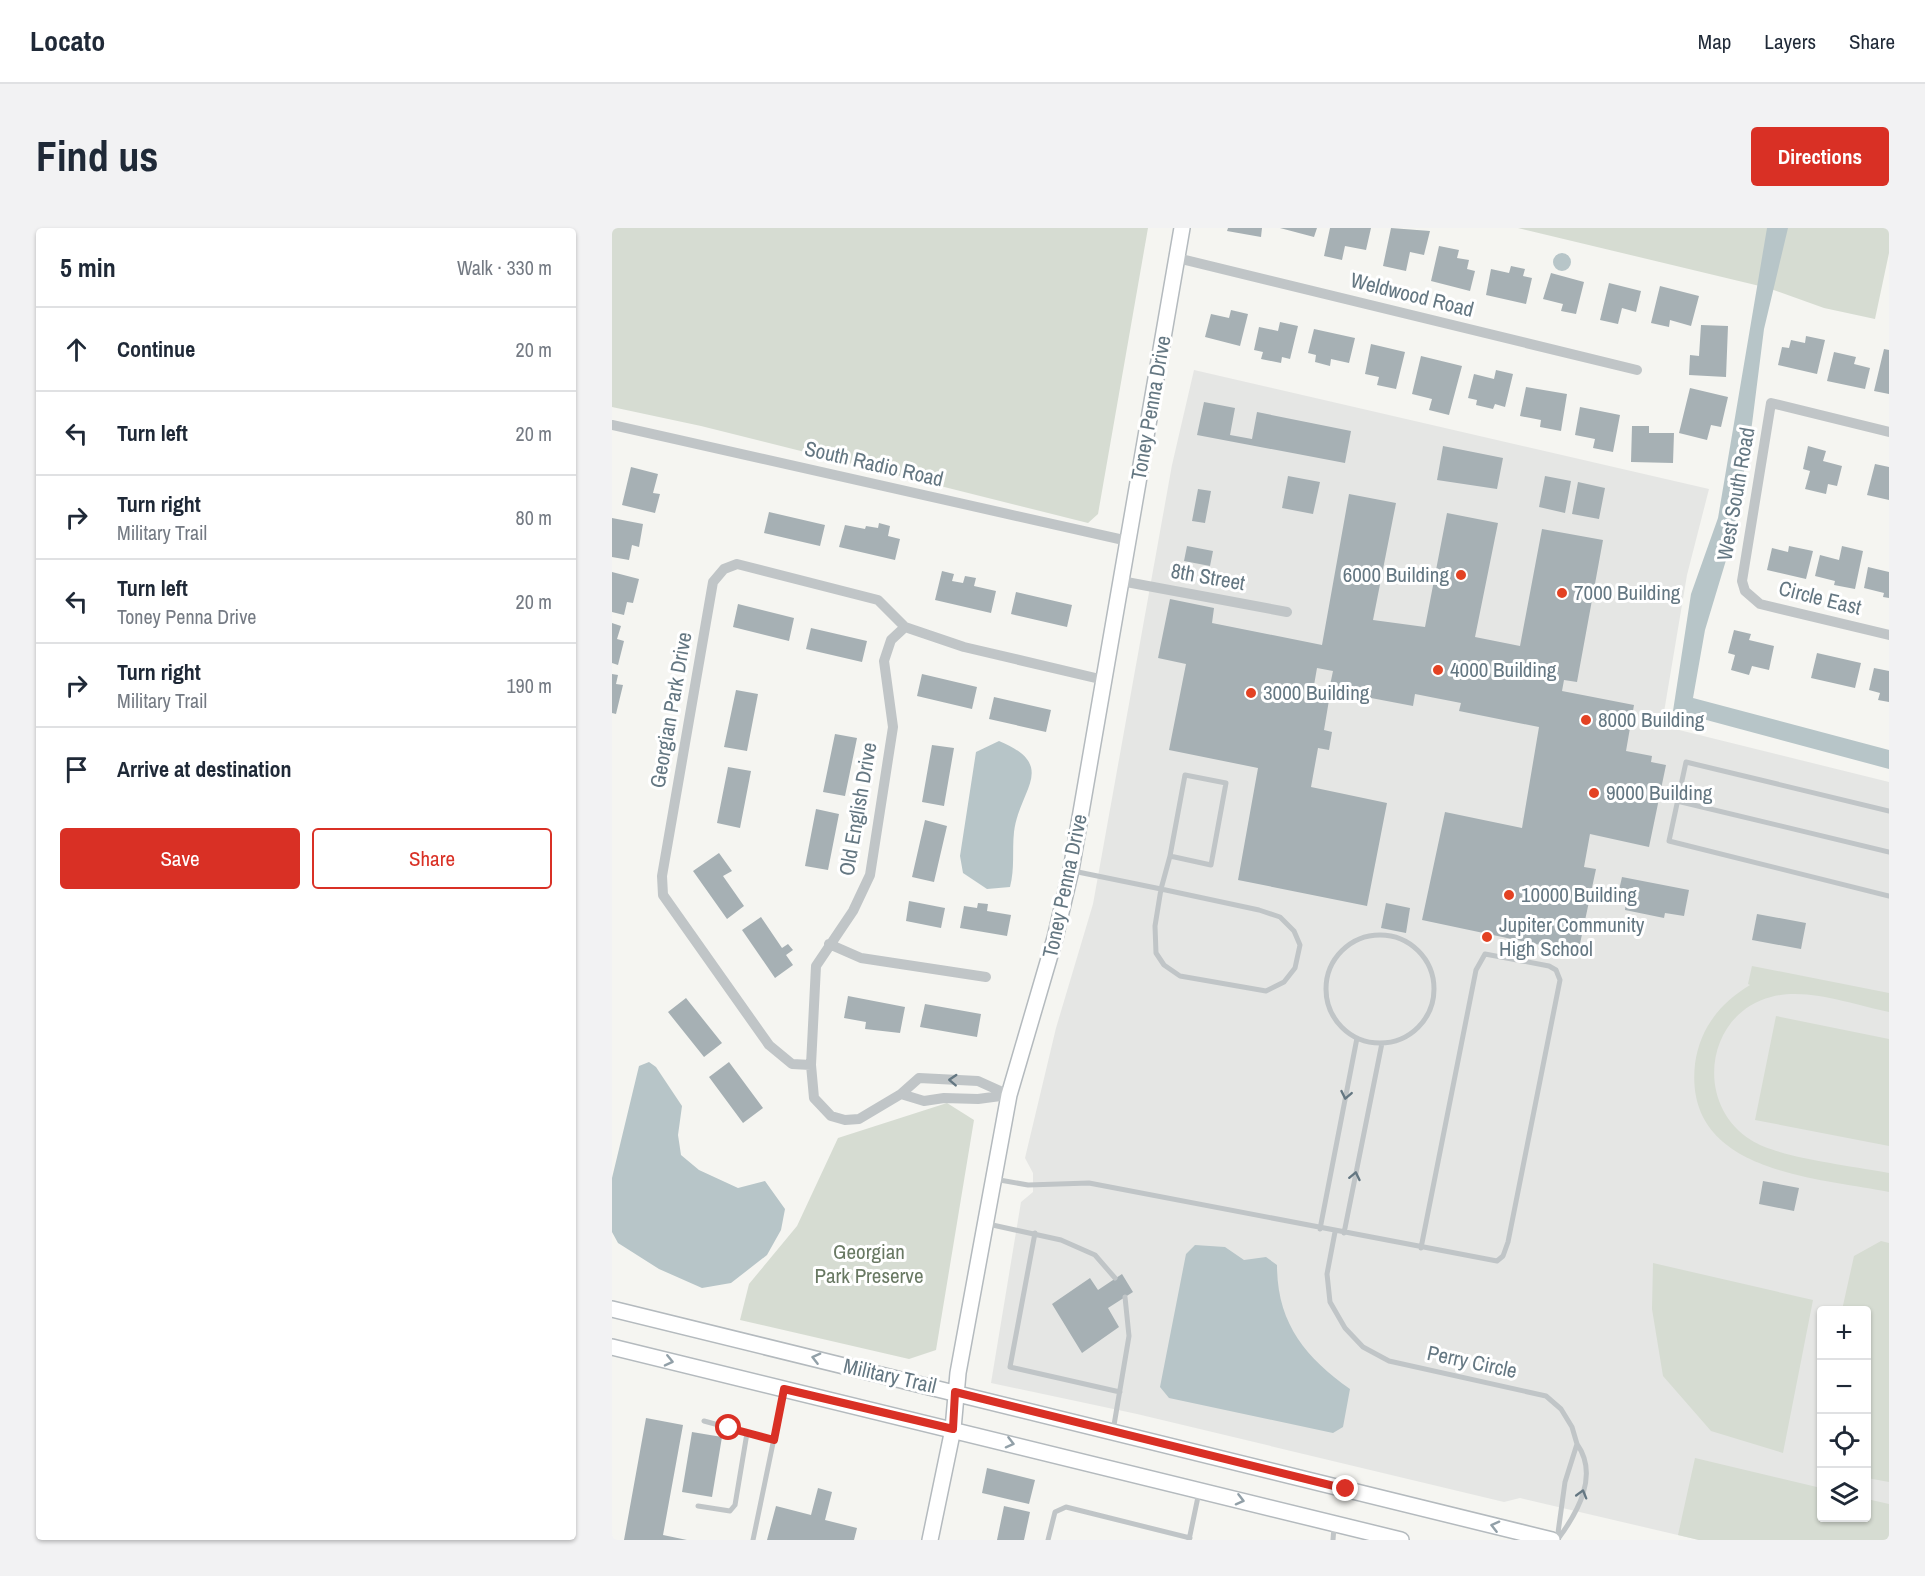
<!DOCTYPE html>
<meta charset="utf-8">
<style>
body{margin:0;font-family:"Archivo Narrow",sans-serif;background:#f2f2f3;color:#1f2937}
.controls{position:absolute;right:18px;bottom:18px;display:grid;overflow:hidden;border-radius:6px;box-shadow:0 2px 4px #0004}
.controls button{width:54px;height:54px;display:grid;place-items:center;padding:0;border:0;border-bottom:2px solid #e0e1e3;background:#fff;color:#1f2937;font:30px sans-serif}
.stop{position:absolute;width:18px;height:18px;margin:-14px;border:4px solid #d93025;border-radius:50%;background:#fff}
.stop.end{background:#d93025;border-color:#fff;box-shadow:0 2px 6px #0008}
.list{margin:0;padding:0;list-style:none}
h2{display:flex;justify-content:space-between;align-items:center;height:78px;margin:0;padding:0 24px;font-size:26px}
h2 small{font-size:20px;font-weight:400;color:#747a83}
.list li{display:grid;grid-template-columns:39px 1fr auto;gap:18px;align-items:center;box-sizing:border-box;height:84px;padding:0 24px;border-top:2px solid #e0e1e3}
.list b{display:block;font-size:22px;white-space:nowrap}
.list p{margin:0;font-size:20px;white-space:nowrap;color:#747a83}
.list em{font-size:20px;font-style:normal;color:#747a83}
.actions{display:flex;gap:12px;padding:18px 24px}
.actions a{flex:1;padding:14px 0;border:2px solid #d93025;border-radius:6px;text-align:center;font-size:21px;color:#d93025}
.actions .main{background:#d93025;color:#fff}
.icon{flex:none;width:33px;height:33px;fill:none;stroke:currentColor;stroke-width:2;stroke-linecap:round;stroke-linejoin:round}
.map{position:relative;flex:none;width:1277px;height:1312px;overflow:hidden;border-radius:6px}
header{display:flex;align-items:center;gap:36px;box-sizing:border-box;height:84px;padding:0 30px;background:#fff;border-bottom:2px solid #e0e1e3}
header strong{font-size:28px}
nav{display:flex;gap:33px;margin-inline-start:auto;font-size:21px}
.intro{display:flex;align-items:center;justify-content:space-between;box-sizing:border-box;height:144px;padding:0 36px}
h1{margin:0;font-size:42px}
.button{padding:15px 27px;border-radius:6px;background:#d93025;color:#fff;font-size:21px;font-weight:700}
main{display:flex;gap:36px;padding:0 36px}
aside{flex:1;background:#fff;border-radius:6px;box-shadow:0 2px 4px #0004}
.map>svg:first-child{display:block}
.built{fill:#e5e6e4;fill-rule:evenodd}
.green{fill:#d6dcd2}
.water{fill:#b7c5c8}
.building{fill:#a6b0b4}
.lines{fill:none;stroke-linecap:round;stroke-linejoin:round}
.secondary-casing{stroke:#b4babe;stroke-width:18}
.lane{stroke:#c0c5c7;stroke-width:5}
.street{stroke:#c0c5c7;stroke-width:10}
.secondary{stroke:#fff;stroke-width:15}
.oneway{stroke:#647782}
.oneway2{stroke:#92a0a8}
.route{stroke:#d93025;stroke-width:8}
.poi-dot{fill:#e34223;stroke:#fff;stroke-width:2}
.labels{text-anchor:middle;stroke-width:6;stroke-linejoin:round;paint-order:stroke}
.street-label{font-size:21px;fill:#647782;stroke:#fff}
.poi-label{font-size:21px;fill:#647782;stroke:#fff;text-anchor:start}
.park-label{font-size:21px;fill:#697963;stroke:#fff}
</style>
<header>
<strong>Locato</strong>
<nav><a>Map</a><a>Layers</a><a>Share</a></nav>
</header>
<div class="intro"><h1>Find us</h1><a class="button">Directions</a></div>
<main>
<aside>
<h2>5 min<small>Walk · 330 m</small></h2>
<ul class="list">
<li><svg class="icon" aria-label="ahead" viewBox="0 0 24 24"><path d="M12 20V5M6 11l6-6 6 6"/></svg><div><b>Continue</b></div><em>20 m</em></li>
<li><svg class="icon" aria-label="left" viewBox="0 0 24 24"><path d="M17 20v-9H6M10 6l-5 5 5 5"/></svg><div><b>Turn left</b></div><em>20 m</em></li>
<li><svg class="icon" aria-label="right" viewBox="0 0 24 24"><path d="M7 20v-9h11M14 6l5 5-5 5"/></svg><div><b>Turn right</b><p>Military Trail</p></div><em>80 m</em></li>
<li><svg class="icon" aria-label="left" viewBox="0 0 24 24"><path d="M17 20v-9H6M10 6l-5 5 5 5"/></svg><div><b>Turn left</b><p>Toney Penna Drive</p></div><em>20 m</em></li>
<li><svg class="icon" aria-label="right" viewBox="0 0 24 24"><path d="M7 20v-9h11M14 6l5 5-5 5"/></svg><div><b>Turn right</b><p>Military Trail</p></div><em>190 m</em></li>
<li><svg class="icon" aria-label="arrive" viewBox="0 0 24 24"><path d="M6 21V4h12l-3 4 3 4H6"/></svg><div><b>Arrive at destination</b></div></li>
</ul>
<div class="actions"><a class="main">Save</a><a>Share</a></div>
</aside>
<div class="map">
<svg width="1277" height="1312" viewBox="0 0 1277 1312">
<rect width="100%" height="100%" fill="#f5f5f1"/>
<path class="built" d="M582 142 1097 261 1075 347 1052 484 1059 500 1277 554V1312H1087L908 1270 892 1274 525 1186 379 1155 409 974 421 964V945L413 930 444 800 481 676 560 237ZM1210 1082H1254V1290H1210Z"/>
<path class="green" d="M0 0H536L486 286 476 295 89 198 0 179Z
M906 0H1277V25L1263 91 1212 80 1156 60Z
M1140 738 1277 765V784C1241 777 1196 759 1159 769 1093 786 1082 877 1139 912 1166 930 1242 938 1277 945V964C1203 949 1071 945 1083 836 1088 800 1108 775 1138 757L1136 756Z
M1164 788 1277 811V918L1143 892Z
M335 875 362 892 324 1122 297 1131 128 1092 137 1056 185 998 226 910Z
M1269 1013 1277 1015V1254L1255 1250 1254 1082H1230L1242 1028Z
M1041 1035 1201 1072 1171 1225 1099 1203 1051 1148 1040 1081Z
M1083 1230 1209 1260 1210 1290H1254L1255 1271 1277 1276V1312H1087L1066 1307Z"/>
<path class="water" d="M1155 0H1176L1152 101 1140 196 1121 309 1093 402 1081 470 1277 522V541L1061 483 1079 366 1106 290Z
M941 34a9 9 0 1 1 18 0a9 9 0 1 1-18 0Z
M387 513C447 538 407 561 402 604 400 623 403 640 398 659L375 661 351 645 348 628 364 524Z
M37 834 44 839 70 878 66 907 69 927 87 942 126 960 153 953 173 981 169 1002 155 1027 119 1055 90 1060 47 1041 6 1015 0 1004V950L27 838Z
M583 1017 613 1019 632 1032 654 1029 665 1037C665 1095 693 1129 738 1161L731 1199 721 1205 557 1170 548 1159 574 1026Z"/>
<path class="building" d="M616 0H650L649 9 615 3Z
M668 0H705L702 9Z
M718 0H759L754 22 733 18 730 32 712 28Z
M779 0 818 3 812 27 798 24 794 43 771 38Z
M827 18 847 22 845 30 857 32 855 41 863 43 858 63 819 53Z
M899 38 913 41 911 48 920 50 914 76 874 67 879 41 897 45Z
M939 45 972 54 964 86 949 83 951 76 931 71Z
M997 55 1029 63 1024 84 1010 80 1006 96 988 92Z
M1048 58 1087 68 1079 98 1058 92 1057 99 1039 95Z
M619 82 636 86 628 118 593 109 599 86 617 90Z
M668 94 686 98 678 131 670 129 669 135 649 131 651 124 642 122 647 99 666 103Z
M1089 97 1116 98 1114 149 1077 147 1078 127 1087 128Z
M702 101 743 110 737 135 719 131 718 138 703 134 704 127 696 125Z
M1194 108 1213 112 1205 146 1166 137 1170 119 1177 120 1179 112 1193 115Z
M759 116 793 124 784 161 765 157 767 149 753 146Z
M1272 121 1277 122V166L1262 163Z
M1222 124 1244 129 1242 136 1258 140 1253 161 1215 153Z
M809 128 850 138 837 187 817 182 820 171 800 166Z
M884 142 901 146 893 179 883 176 881 181 864 177 865 172 856 170 862 146 882 151Z
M914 159 955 166 949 203 928 199 929 192 908 188Z
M1078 160 1116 169 1109 199 1099 197 1095 212 1067 205Z
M592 174 623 180 618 207 640 211 645 184 739 203 733 235 585 207Z
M968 179 1008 187 1001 224 981 220 983 211 963 207Z
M1020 198H1037V205H1062L1061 235 1019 234Z
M831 218 891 230 885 261 825 252Z
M1196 218 1214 223 1211 233 1230 238 1225 258 1216 256 1214 266 1193 261 1198 243 1191 241Z
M1263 236 1277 239V272L1255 267Z
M19 239 46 246 41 265 48 266 43 285 10 277Z
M676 248 708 254 701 286 670 280Z
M933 248 959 253 953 285 927 279Z
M966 254 993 260 987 291 960 286Z
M586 261 599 263 593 295 580 293Z
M737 266 784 275 761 392 813 399 835 285 886 295 863 409 908 418 930 301 991 312 965 454 952 452 950 463 1022 477 1014 523 1040 528 1039 534 1054 537 1037 619 978 606 972 639 984 641 966 725 810 692 833 584 910 600 927 499 847 483 849 475 803 466 801 478 717 462 721 443 705 440 701 463 718 466 712 502 720 504 717 522 706 520 699 559 775 575 755 678 626 652 646 540 557 522 574 436 546 430 558 371 602 380 600 395 710 417Z
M157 284 213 297 208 318 152 305Z
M0 290 31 296 27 319 20 317 17 332 0 329Z
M267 295 278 298 276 308 288 311 283 332 227 319 233 297 253 301 254 298 266 300Z
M575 318 601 323 598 338 572 333Z
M1177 318 1201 323 1194 351 1155 342 1160 320 1176 324Z
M1230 318 1251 323 1243 361 1222 357 1223 353 1203 348 1208 327 1227 332Z
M1256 339 1277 344V370L1271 369 1272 365 1252 360Z
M330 343 342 346 340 353 351 355 353 348 364 350 362 358 384 363 379 385 323 372Z
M0 344 27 351 21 375 15 374 12 387 0 384Z
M404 364 460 377 455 399 399 386Z
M126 376 182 390 177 413 121 399Z
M0 395 9 398 5 411 12 413 6 437 0 435Z
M199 400 255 413 250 434 194 421Z
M1122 402 1139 406 1137 412 1162 418 1157 442 1140 438 1137 447 1119 442 1123 427 1116 425Z
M1205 425 1249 435 1243 460 1199 450Z
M1262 440 1277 443V474L1266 472 1268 465 1257 462Z
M0 446 6 447 4 456 11 457 4 486 0 485Z
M310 446 365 459 360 481 305 468Z
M124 462 146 466 135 523 112 519Z
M382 469 439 482 434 504 377 491Z
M223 506 245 510 233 568 211 564Z
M320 517 342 520 332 578 310 574Z
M116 539 139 543 128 600 105 595Z
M204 581 227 586 216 642 193 638Z
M313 592 335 598 322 654 300 649Z
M107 625 120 643 111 648 132 678 115 691 81 643Z
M1010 649 1077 662 1072 688 1053 685 1052 690 1013 682 1014 673 1005 671Z
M297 673 333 680 329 700 294 693Z
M366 675 376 676 375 683 399 687 395 708 348 700 352 678 365 680Z
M774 675 798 680 794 705 769 700Z
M1145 686 1194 695 1189 721 1140 712Z
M149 689 170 720 176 716 181 722 174 727 181 737 163 750 130 702Z
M236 768 293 779 288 805 253 801 254 794 232 790Z
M74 770 110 815 92 829 56 784Z
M313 776 369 786 365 809 308 799Z
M117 834 151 880 131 895 97 849Z
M1151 953 1187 960 1182 983 1147 976Z
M510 1046 521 1064 496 1080 507 1099 470 1125 440 1076 478 1050 486 1062Z
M34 1190 71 1197 51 1307 75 1312H12Z
M80 1204 110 1209 100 1269 70 1264Z
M375 1240 423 1252 417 1276 370 1265Z
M206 1260 220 1264 213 1292 245 1300 242 1312H155L164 1278 199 1287Z
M392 1278 418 1284 412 1312H385Z"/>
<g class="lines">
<g class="secondary-casing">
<path id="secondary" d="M0 1081 940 1312
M0 1119 789 1312
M318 1312 341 1201 346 1145 397 867 443 710 459 642 570 0"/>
</g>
<path class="lane" d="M1065 573 1277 624
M1277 583 1074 534 1057 613 1277 668
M461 643 549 661 647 682 668 689 682 703 688 717 683 740 672 754 654 763 568 748 552 737 544 725 543 698 549 661 558 628 573 547 614 555 599 637 558 628
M714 761a54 54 0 1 1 108 0a54 54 0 1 1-108 0Z
M382 951 416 957 477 955 885 1033 891 1028 896 1014 948 752 944 742 937 738 873 726 864 742 809 1020
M376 996 449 1012 483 1027 503 1050
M708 1001 745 810
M723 1004 715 1046 718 1074 733 1100 751 1119 777 1133 934 1168 949 1181 960 1199 965 1216 953 1254 945 1312
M423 1005 398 1139 508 1164
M732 1005 770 815
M92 1193 162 1212
M501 1203 517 1108 513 1069
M86 1278 118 1283 123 1277 135 1205
M946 1311C966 1284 987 1247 965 1216
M141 1312 172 1162
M436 1312 443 1284 454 1279 578 1310
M577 1312 587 1264
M721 1312 722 1299"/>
<path class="street" d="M565 30 1025 142
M0 197 516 313
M1277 204 1159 175 1130 353 1133 363 1148 376 1277 407
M509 353 675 384
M293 399 279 412 272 433 281 499 258 647 241 683 204 738 199 837 202 870 219 888 233 892 247 891 289 866 307 850 366 853 397 867
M217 716 249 730 374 749
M199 837 180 836 157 817 51 667 50 648 101 354 112 341 125 336 266 372 293 399 352 419 492 452
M289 866 312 873 332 870 366 871 396 867"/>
<use href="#secondary" class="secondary"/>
</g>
<defs><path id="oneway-chevron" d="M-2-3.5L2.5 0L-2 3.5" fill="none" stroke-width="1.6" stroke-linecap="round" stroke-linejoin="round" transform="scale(1.5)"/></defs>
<g class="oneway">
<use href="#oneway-chevron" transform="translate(341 852) rotate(-177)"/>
<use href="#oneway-chevron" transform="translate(734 867) rotate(101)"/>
<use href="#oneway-chevron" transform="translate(743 948) rotate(-78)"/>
<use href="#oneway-chevron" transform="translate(970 1266) rotate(-74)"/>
</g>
<g class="oneway2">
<use href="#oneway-chevron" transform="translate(204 1130) rotate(-166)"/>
<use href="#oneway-chevron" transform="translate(57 1133) rotate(13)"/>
<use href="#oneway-chevron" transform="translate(398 1215) rotate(14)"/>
<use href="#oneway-chevron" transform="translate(628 1272) rotate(14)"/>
<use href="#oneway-chevron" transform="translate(883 1298) rotate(-166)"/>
</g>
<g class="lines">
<path class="route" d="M117 1200 162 1212 172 1161 341 1201 343 1164 734 1261"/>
</g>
<g class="poi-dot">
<circle cx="849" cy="347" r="6"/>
<circle cx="950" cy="365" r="6"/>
<circle cx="826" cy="442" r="6"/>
<circle cx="639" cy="465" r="6"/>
<circle cx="974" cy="492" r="6"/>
<circle cx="982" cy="565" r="6"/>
<circle cx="897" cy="667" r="6"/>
<circle cx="875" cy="709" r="6"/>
</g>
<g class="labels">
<g class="street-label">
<text transform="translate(800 67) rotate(14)" y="7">Weldwood Road</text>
<text transform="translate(539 180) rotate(-80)" y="7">Toney Penna Drive</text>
<text transform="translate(262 236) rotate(13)" y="7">South Radio Road</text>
<text transform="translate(1124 266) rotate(-80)" y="7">West South Road</text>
<text transform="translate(596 349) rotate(10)" y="7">8th Street</text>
<text transform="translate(1208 370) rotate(14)" y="7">Circle East</text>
<text transform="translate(59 482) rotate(-80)" y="7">Georgian Park Drive</text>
<text transform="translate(246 581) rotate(-80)" y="7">Old English Drive</text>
<text transform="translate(453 658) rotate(-78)" y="7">Toney Penna Drive</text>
<text transform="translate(860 1134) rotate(12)" y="7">Perry Circle</text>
<text transform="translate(278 1148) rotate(13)" y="7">Military Trail</text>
</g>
<g class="poi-label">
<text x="837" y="354" text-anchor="end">6000 Building</text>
<text x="962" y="372">7000 Building</text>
<text x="838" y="449">4000 Building</text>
<text x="651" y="472">3000 Building</text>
<text x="986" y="499">8000 Building</text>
<text x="994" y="572">9000 Building</text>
<text x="909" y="674">10000 Building</text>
<text x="887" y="704">Jupiter Community<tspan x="887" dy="24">High School</tspan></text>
</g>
<g class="park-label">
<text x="257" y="1031">Georgian<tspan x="257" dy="24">Park Preserve</tspan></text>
</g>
</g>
</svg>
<div class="controls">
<button>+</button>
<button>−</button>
<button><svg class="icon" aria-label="locate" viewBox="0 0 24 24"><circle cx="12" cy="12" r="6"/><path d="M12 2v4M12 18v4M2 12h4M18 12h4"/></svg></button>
<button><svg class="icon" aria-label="layers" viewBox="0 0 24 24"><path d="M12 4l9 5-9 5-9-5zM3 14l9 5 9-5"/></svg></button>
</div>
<div class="stop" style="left:117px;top:1200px"></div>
<div class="stop end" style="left:734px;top:1261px"></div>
</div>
</main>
